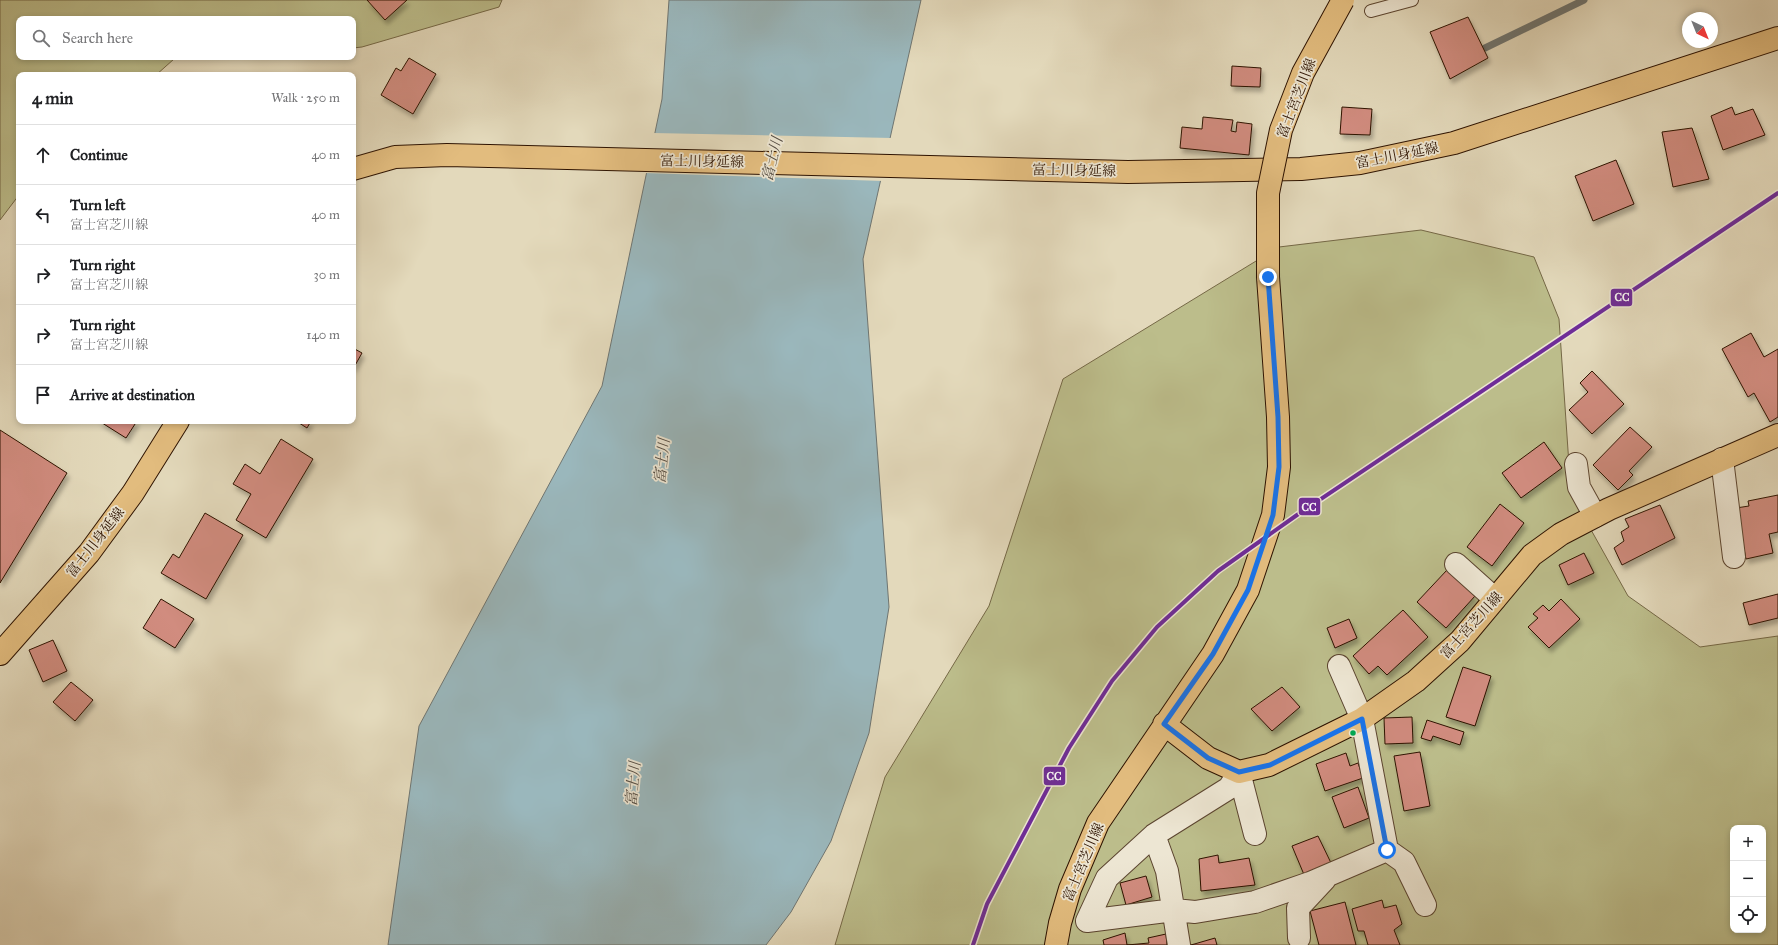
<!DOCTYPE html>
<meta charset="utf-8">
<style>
body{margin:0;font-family:"IM FELL Great Primer","Noto Serif JP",serif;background:#f6f6f6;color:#202124}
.controls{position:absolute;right:12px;bottom:12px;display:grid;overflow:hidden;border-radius:8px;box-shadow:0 2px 6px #0003}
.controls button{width:36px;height:36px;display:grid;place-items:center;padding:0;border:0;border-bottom:1px solid #e0e0e0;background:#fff;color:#202124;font:20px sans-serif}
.compass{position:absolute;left:1682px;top:12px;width:36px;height:36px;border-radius:50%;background:#fff;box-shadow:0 2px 6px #0003;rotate:137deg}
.stop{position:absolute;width:12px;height:12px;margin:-9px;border:3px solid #1a73e8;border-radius:50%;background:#fff}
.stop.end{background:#1a73e8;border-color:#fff;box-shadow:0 1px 4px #0008}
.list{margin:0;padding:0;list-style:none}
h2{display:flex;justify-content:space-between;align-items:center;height:52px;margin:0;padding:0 16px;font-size:17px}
h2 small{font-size:13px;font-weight:400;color:#757577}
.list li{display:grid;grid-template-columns:26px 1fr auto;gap:12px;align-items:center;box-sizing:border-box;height:60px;padding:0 16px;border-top:1px solid #e0e0e0}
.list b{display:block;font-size:15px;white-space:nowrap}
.list p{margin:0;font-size:13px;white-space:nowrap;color:#757577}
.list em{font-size:13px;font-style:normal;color:#757577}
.icon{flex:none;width:22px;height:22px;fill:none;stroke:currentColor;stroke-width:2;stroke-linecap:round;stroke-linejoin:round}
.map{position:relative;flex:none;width:1778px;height:945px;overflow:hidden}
.search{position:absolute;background:#fff;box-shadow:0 2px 6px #0003;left:16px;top:16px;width:340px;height:44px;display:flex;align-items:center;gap:10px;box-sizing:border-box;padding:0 14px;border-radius:8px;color:#757577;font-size:15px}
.panel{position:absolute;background:#fff;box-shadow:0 2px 6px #0003;left:16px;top:72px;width:340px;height:352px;border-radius:8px}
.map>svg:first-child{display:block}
.green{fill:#bcbd8b;stroke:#756846;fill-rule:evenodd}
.water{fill:#9ab7bc;stroke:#6f7571}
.pier{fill:#e3d9bb}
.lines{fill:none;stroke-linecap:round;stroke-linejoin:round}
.stream{stroke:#6f7571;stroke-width:7}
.building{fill:#d18c7f;stroke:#2e1300;filter:url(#shadow)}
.service-casing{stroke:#5b442f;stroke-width:14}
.minor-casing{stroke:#5b442f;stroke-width:24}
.primary-casing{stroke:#2e1300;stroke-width:24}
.service{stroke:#ede6d3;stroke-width:12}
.minor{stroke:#ede6d3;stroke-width:22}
.primary{stroke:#e2bc7e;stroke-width:22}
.primary-bridge-casing{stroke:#2e1300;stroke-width:24;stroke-linecap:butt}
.primary-bridge{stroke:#e2bc7e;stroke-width:22}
.rail-1-casing{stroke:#ede6d3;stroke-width:7}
.rail-1{stroke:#6f2d98;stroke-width:4}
.route{stroke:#1a73e8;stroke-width:5}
.bus-dot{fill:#00a651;stroke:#ede6d3;stroke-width:1.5}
.labels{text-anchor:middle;stroke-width:3.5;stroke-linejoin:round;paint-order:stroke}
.street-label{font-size:14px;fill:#2e1300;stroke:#ede6d3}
.water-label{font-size:15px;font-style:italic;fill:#544c42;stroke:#ede6d3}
.line-badge{stroke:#ede6d3;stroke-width:1.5}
.badge-label{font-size:11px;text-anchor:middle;font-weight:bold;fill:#fff}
</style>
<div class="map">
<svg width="1778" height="945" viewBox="0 0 1778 945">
<defs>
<filter id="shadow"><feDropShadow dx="2.5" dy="4.5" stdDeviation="2" flood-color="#0004"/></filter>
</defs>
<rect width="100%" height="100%" fill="#e3d9bb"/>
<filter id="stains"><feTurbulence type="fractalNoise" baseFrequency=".005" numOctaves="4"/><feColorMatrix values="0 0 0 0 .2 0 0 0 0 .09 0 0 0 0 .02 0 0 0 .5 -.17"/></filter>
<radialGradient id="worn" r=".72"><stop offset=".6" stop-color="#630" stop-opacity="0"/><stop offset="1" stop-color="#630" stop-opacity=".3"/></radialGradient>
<path class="green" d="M0 0H502L499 7 362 47 353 48V19H19V57H211L174 59 156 75H19V195L0 220Z
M1421 230 1534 257 1559 319 1571 494 1628 596 1700 647 1778 636V945H835L885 777 989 606 1063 379 1279 247ZM1733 828H1763V930H1733Z"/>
<path class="water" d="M669 0H921L863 259 889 607 869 733 831 841 791 912 766 945H388L419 726 602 386 662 99Z"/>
<path class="pier" d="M653 133 892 138 883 181 645 173Z"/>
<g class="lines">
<path class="stream" d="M1485 48 1584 0"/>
</g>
<path class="building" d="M367 0H407L385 20Z
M1468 17 1488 58 1450 79 1430 32Z
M409 58 436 74 413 114 381 95 396 68 401 71Z
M1232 66 1261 68 1260 87 1231 86Z
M1342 107 1372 109 1370 135 1340 134Z
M1732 107 1735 115 1753 109 1765 135 1723 150 1711 116Z
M1203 117 1233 120 1231 131 1236 132 1237 122 1252 124 1249 155 1180 148 1182 127 1202 129Z
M1692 128 1709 179 1673 187 1662 132Z
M1616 160 1634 204 1593 221 1575 176Z
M1751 333 1764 357 1778 349V417L1770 422 1754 393 1748 397 1722 349Z
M353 348 362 353 353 369Z
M1592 371 1624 404 1592 434 1569 410 1588 392 1580 383Z
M99 421H137L126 438Z
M296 421H311L307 428Z
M1630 427 1652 447 1629 471 1633 475 1618 490 1593 465Z
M0 430 67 473 0 583Z
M281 439 313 459 266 538 236 520 251 494 233 484 245 464 260 474Z
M1544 442 1562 468 1521 498 1502 473Z
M1778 495V532L1769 534 1773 553 1746 559 1736 508 1749 506 1748 501Z
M1500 504 1524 523 1492 566 1467 547Z
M1660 505 1675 538 1622 565 1614 548 1624 541 1621 532 1629 527 1625 519Z
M205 513 243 535 206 599 161 573 173 554 179 558Z
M1584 553 1594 573 1568 585 1559 565Z
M1447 570 1475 596 1446 628 1417 602Z
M1778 594V618L1749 625 1743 603Z
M161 599 194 619 175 648 143 628Z
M1561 599 1580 619 1549 648 1528 627 1538 618 1533 614 1543 605 1549 611Z
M1403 610 1428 637 1387 675 1378 666 1369 674 1353 656Z
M1349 619 1357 638 1335 648 1327 628Z
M53 640 67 671 43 682 29 650Z
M1463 667 1491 676 1475 726 1446 717Z
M71 682 93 700 75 721 53 702Z
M1282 687 1300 707 1272 731 1251 709Z
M1412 717 1413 743 1385 744 1384 718Z
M1427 720 1464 732 1460 745 1433 736 1431 741 1421 738Z
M1420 752 1430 806 1404 811 1394 756Z
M1346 753 1350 766 1358 763 1363 778 1325 791 1316 764Z
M1358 787 1369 818 1344 828 1332 797Z
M1318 836 1332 865 1305 877 1292 846Z
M1218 855 1219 863 1249 858 1255 885 1201 891 1199 859Z
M1146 876 1152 897 1126 905 1120 883Z
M1382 900 1384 908 1396 905 1402 924 1394 930 1400 945H1368L1364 931H1358L1352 909Z
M1345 902 1356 945H1319L1310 911Z
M1125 933 1127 945 1149 943 1148 938 1166 934 1167 945H1104L1103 940Z
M1215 938 1217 945H1191Z"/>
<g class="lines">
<g class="service-casing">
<path id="service" d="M1371 11 1412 0"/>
</g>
<g class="minor-casing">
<path id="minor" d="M1722 459 1734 557
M1576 464 1579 487 1595 516
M1456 564 1495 599
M1239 772 1255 834
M1154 835 1167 871 1179 945
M1387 850 1404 862 1425 905
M1087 921 1174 910 1195 912 1255 902 1310 883 1387 850 1362 719 1339 666
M1087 921 1107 878 1154 835 1229 788 1239 772
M1299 938 1298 908 1325 879"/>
</g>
<g class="primary-casing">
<path id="primary" d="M353 169 395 157 447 155 1128 172 1301 169 1360 163 1454 143 1778 38
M0 654 89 553 133 493 178 421
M1164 724 1208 758 1239 772 1269 765 1362 719 1416 681 1460 641 1532 555 1561 534 1609 509 1778 435
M1056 945 1060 923 1070 889 1098 823 1213 654 1248 590 1273 515 1279 467 1278 417 1268 277"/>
</g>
<use href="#service" class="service"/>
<use href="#minor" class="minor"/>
<use href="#primary" class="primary"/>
<g class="primary-bridge-casing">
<path id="primary-bridge" d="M1268 277V193L1281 130 1303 73 1343 0"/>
</g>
<use href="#primary-bridge" class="primary-bridge"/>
<g class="rail-1-casing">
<path id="rail-1" d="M973 945 987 904 1069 748 1112 681 1157 627 1218 571 1297 515 1778 193"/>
</g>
<use href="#rail-1" class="rail-1"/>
</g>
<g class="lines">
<path class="route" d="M1268 277 1278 417 1279 467 1273 515 1248 590 1213 654 1164 724 1208 758 1239 772 1270 765 1362 719 1387 850"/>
</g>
<circle class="bus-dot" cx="1353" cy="733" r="3.5"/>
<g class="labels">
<g class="street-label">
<text transform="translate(1296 98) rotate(-69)" y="5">富士宮芝川線</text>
<text transform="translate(1397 155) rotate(-11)" y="5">富士川身延線</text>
<text transform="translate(702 161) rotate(1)" y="5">富士川身延線</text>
<text transform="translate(1074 170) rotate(1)" y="5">富士川身延線</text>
<text transform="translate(95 542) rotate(-52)" y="5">富士川身延線</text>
<text transform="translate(1471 625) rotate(-48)" y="5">富士宮芝川線</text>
<text transform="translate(1083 862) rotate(-67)" y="5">富士宮芝川線</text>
</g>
<g class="water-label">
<text transform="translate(772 159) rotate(-76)" y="5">富士川</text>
<text transform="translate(662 461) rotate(-84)" y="5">富士川</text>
<text transform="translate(633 784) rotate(-85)" y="5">富士川</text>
</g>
</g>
<g class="line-badge">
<rect x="1610" y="288" width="23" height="19" rx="4" fill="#6f2d98"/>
<rect x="1298" y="497" width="23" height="19" rx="4" fill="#6f2d98"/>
<rect x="1043" y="766" width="23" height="20" rx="4" fill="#6f2d98"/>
</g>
<g class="badge-label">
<text x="1622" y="301">CC</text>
<text x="1309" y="511">CC</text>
<text x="1054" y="780">CC</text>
</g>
<rect width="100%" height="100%" filter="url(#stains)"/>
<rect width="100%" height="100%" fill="url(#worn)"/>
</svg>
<div class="controls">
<button>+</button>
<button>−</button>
<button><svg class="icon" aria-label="locate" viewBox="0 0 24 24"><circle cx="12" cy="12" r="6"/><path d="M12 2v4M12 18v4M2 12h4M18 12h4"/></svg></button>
</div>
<svg class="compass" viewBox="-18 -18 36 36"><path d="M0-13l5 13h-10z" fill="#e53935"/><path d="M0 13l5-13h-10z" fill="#757577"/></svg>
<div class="stop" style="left:1387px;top:850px"></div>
<div class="stop end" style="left:1268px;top:277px"></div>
<div class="search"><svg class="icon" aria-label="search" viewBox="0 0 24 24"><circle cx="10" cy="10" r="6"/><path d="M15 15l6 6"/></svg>Search here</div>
<section class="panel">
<h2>4 min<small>Walk · 250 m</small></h2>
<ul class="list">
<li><svg class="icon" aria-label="ahead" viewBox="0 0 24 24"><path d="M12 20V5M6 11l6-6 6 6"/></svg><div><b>Continue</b></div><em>40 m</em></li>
<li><svg class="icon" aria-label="left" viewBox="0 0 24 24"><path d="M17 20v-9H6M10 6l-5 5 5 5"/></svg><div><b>Turn left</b><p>富士宮芝川線</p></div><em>40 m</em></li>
<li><svg class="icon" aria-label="right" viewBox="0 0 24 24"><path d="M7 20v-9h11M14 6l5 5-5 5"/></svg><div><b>Turn right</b><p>富士宮芝川線</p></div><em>30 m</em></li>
<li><svg class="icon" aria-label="right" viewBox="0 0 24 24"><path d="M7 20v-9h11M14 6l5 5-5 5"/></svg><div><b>Turn right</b><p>富士宮芝川線</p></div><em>140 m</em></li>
<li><svg class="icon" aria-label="arrive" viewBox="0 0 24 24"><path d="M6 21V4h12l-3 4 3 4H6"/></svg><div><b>Arrive at destination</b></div></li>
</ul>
</section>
</div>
